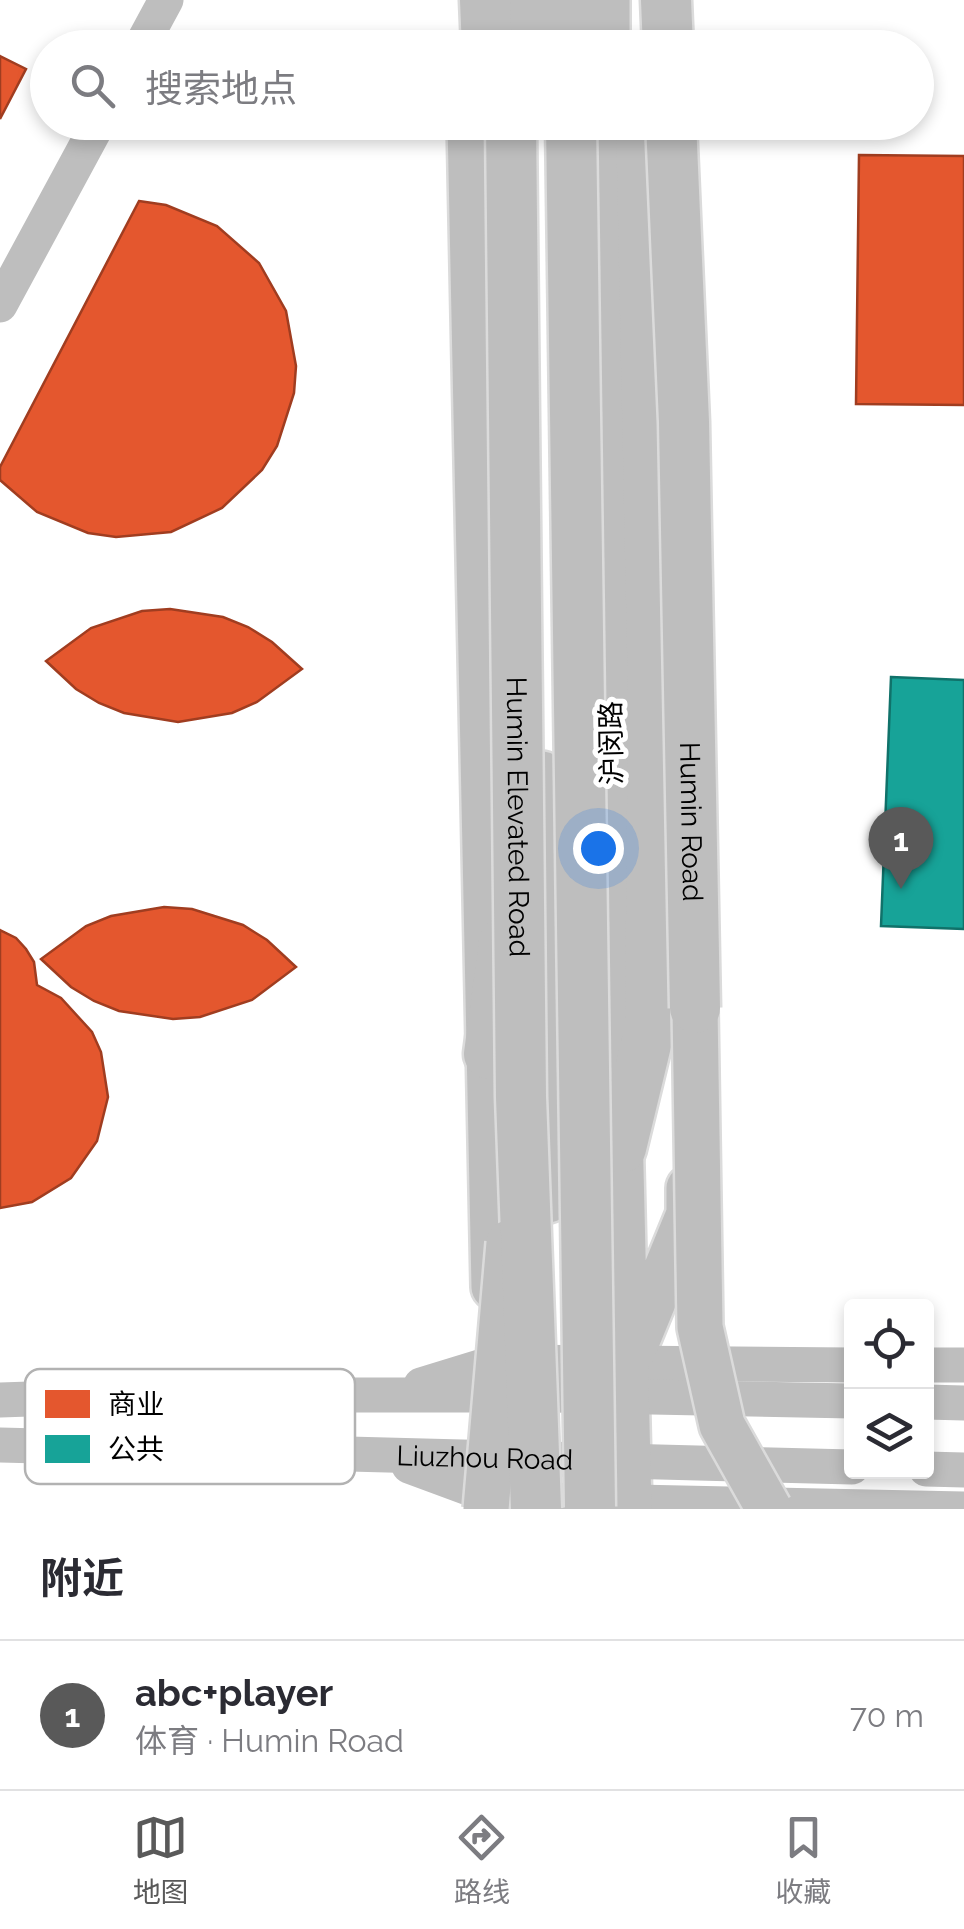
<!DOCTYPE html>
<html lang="zh">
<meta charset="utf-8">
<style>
body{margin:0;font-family:Raleway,"Noto Sans SC",sans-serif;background:#f7f7f7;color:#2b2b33}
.controls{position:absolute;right:30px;bottom:30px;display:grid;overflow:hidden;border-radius:10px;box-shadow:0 5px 15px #0003}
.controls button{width:90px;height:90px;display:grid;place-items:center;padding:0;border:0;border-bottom:2px solid #e1e1e2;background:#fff;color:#2b2b33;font:50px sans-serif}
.you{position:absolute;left:598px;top:848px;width:35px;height:35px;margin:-25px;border:8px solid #fff;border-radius:50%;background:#1a73e8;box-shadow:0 0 0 15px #1a73e833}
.badge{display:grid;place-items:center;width:65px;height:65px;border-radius:50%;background:#595959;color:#fff;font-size:32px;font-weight:700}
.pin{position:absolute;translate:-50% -82px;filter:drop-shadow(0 2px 5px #0008)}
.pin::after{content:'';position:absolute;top:52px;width:35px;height:30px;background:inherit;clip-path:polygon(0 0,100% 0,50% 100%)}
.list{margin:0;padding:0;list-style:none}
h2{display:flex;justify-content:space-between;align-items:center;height:130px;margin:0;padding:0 40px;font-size:42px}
h2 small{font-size:32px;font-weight:400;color:#7c7c81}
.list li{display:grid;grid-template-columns:65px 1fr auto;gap:30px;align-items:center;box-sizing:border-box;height:150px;padding:0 40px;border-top:2px solid #e1e1e2}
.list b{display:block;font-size:38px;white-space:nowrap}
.list p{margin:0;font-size:32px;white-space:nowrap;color:#7c7c81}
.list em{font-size:32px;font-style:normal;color:#7c7c81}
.icon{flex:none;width:55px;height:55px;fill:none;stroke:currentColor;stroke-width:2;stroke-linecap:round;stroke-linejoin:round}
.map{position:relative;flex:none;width:964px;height:1509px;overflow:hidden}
.search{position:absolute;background:#fff;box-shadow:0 5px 15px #0003;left:30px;right:30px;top:30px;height:110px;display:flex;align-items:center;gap:25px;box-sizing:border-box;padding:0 35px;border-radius:55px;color:#7c7c81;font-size:38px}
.sheet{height:280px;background:#fff}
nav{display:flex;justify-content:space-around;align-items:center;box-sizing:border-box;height:140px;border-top:2px solid #e1e1e2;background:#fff;font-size:28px;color:#7c7c81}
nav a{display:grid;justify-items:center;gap:5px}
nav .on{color:#595959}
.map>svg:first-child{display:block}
.shops{fill:#e4572e;stroke:#a03d20;stroke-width:2.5}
.public{fill:#17a398;stroke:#10726a;stroke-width:2.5}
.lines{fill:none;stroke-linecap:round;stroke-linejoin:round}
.major-casing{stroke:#dbdbdb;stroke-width:50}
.highway-casing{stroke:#dbdbdb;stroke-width:55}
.minor{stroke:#bebebe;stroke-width:35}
.major{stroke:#bebebe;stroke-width:45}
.highway{stroke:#bebebe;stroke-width:50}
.major-bridge-casing{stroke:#dbdbdb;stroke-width:50;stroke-linecap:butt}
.highway-bridge-casing{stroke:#dbdbdb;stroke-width:55;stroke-linecap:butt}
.major-bridge{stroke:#bebebe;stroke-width:45}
.highway-bridge{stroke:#bebebe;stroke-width:50}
.labels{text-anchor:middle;stroke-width:10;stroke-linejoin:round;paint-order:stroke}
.street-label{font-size:28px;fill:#000;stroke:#fff}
.key{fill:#fff;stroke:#b2b2b2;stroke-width:2.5}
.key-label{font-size:28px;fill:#000}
</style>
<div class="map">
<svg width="964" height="1509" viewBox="0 0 964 1509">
<rect width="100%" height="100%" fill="#fff"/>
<path class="shops" d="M0 56 26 69 0 119Z
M859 155 964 156V405L856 404Z
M139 201 166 205 217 226 259 263 286 311 296 366 294 393 277 446 262 470 222 508 171 532 116 537 88 533 37 512 0 480V467Z
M170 609 223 617 248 627 272 642 302 669 257 702 232 713 178 722 124 713 99 703 76 689 46 661 91 628 142 611Z
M164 907 192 909 243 925 267 940 296 967 252 1000 200 1017 173 1019 119 1011 94 1001 71 987 41 959 86 926 111 916Z
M0 930 16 938 26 949 34 962 37 985 61 998 92 1032 101 1052 108 1097 97 1141 71 1178 32 1202 0 1208Z"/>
<path class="public" d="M891 677 964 680V929L881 926Z"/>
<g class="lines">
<g class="major-casing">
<path id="major" d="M531 0 532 48
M607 48V0
M470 122 494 1287
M606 122 605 488 629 1509
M542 774 548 1200
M634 1348 689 1214V1188"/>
</g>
<g class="highway-casing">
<path id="highway" d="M485 0 487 48
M570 0V48
M666 0 668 48
M489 1054 504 942
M621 1148 650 1028 653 697 641 122"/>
</g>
<g class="minor">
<path d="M140 48 166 0"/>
<path d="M0 305 99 122"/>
<path d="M926 1365H964"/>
<path d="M421 1385 496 1362 852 1365"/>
<path d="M0 1400 146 1395H551L852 1401"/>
<path d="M926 1402 964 1403"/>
<path id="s1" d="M0 1445 852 1467"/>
<path d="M409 1466 498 1499 964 1509"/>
<path d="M926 1469 964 1470"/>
</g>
<use href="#major" class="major"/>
<use href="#highway" class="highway"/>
<g class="major-bridge-casing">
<path id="major-bridge" d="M695 1008 700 1327 722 1425 769 1509
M486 1509 509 1243"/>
</g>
<g class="highway-bridge-casing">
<g id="highway-bridge">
<path id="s2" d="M511 122 521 1097 536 1509"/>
<path d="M571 122 590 1507"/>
<path id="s3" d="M671 122 684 422 695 1008"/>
</g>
</g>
<use href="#major-bridge" class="major-bridge"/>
<use href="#highway-bridge" class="highway-bridge"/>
</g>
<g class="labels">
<g class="street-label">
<text transform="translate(611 743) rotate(-91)" y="10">沪闵路</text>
<text dy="10" stroke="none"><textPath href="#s2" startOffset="695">Humin Elevated Road</textPath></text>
<text dy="10" stroke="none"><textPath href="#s3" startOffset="700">Humin Road</textPath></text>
<text dy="10" stroke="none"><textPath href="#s1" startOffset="485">Liuzhou Road</textPath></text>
</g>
</g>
<rect x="25" y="1369" width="330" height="115" rx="15" class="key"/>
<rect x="45" y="1390" width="45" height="28" fill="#e4572e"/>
<rect x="45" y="1435" width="45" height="28" fill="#17a398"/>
<g class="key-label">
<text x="108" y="1414">商业</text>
<text x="108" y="1459">公共</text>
</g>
</svg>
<div class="controls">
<button><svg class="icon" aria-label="locate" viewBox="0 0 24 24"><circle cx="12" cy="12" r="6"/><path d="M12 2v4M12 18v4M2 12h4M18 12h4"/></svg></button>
<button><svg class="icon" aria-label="layers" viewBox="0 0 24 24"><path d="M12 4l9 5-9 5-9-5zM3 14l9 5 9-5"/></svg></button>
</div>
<div class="you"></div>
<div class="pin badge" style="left:901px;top:889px">1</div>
<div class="search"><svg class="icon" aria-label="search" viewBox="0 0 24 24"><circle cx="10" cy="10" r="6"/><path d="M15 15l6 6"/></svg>搜索地点</div>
</div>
<section class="sheet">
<h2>附近<small></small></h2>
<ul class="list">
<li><span class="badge">1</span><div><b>abc+player</b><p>体育 · Humin Road</p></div><em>70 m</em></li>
</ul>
</section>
<nav>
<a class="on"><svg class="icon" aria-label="map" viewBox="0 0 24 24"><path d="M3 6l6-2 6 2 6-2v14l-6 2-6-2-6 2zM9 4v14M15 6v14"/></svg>地图</a>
<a><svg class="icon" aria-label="directions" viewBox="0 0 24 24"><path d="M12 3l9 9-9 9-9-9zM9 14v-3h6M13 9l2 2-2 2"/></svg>路线</a>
<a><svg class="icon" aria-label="saved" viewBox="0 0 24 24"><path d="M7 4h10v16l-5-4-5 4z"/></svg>收藏</a>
</nav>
